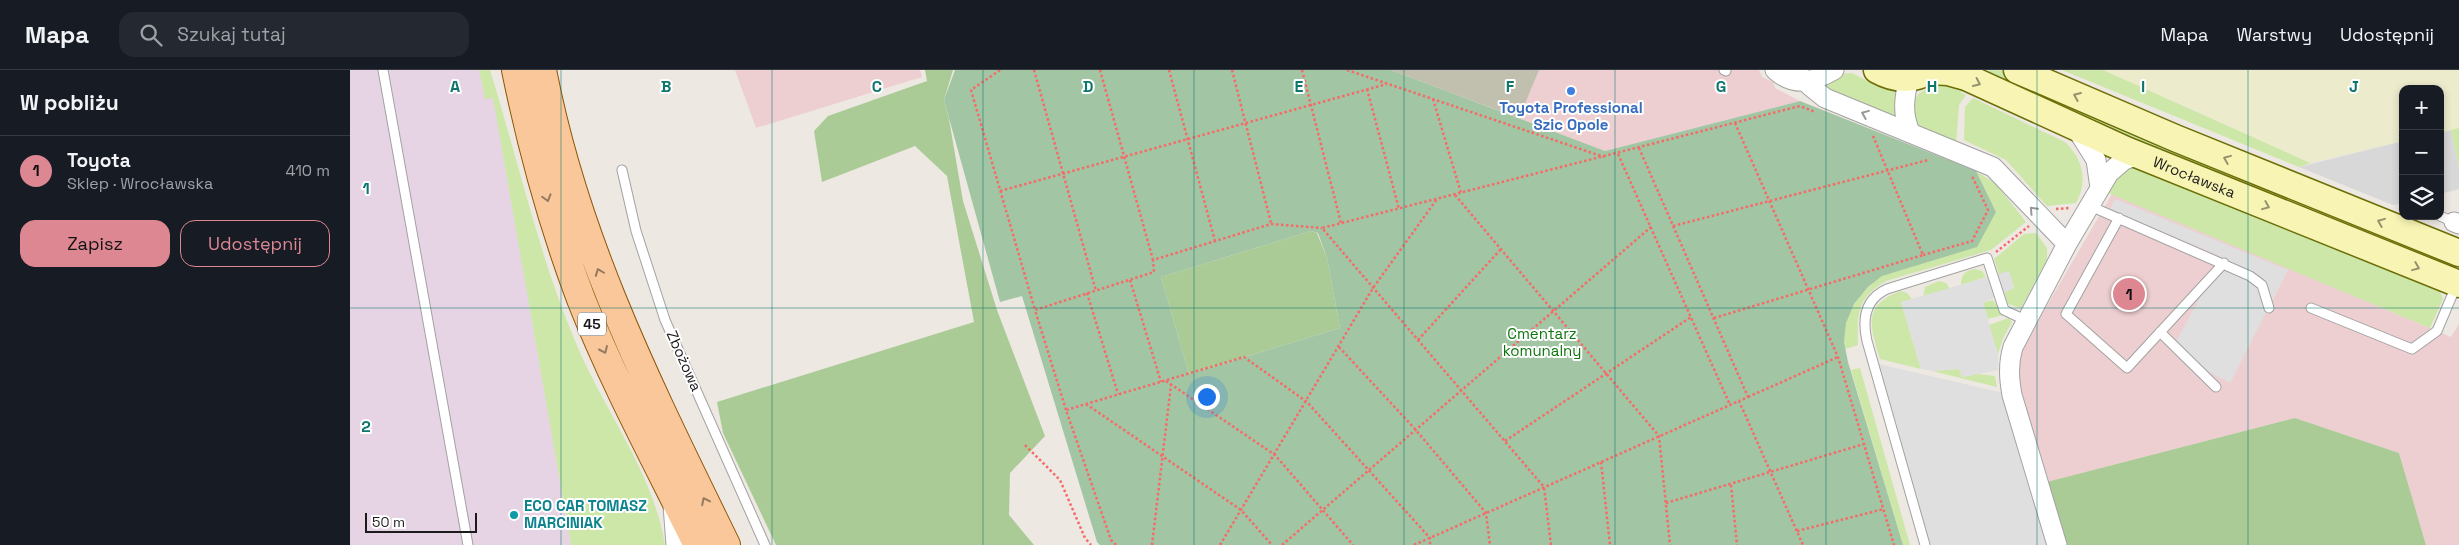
<!DOCTYPE html>
<html lang="pl">
<meta charset="utf-8">
<style>
body{margin:0;font-family:"Space Grotesk",sans-serif;background:#242831;color:#f1f3f6}
.controls{position:absolute;right:15px;top:15px;display:grid;overflow:hidden;border-radius:10px;box-shadow:0 2px 8px #0003}
.controls button{width:45px;height:45px;display:grid;place-items:center;padding:0;border:0;border-bottom:1px solid #363941;background:#171b24;color:#f1f3f6;font:25px sans-serif}
.scale{position:absolute;left:15px;bottom:12px;width:112px;box-sizing:border-box;padding-left:5px;border:2px solid #1b1b1b;border-top:0;font-size:14px;line-height:18px;white-space:nowrap;color:#1b1b1b;-webkit-text-stroke:4px #fff;paint-order:stroke}
.you{position:absolute;left:856px;top:326px;width:18px;height:18px;margin:-12px;border:4px solid #fff;border-radius:50%;background:#1a73e8;box-shadow:0 0 0 8px #1a73e833}
.badge{display:grid;place-items:center;width:32px;height:32px;border-radius:50%;background:#dc8791;color:#111;font-size:16px;font-weight:700}
.pin{position:absolute;translate:-50% -50%;border:2px solid #fff;box-shadow:0 1px 5px #0006}
.list{margin:0;padding:0;list-style:none}
h2{display:flex;justify-content:space-between;align-items:center;height:65px;margin:0;padding:0 20px;font-size:21px}
h2 small{font-size:16px;font-weight:400;color:#9ea1a6}
.list li{display:grid;grid-template-columns:32px 1fr auto;gap:15px;align-items:center;box-sizing:border-box;height:70px;padding:0 20px;border-top:1px solid #363941}
.list b{display:block;font-size:19px;white-space:nowrap}
.list p{margin:0;font-size:16px;white-space:nowrap;color:#9ea1a6}
.list em{font-size:16px;font-style:normal;color:#9ea1a6}
.actions{display:flex;gap:10px;padding:15px 20px}
.actions a{flex:1;padding:11px 0;border:1px solid #dc8791;border-radius:15px;text-align:center;font-size:18px;color:#dc8791}
.actions .main{background:#dc8791;color:#111}
.icon{flex:none;width:28px;height:28px;fill:none;stroke:currentColor;stroke-width:2;stroke-linecap:round;stroke-linejoin:round}
.map{position:relative;flex:none;width:2109px;height:475px;overflow:hidden}
header{display:flex;align-items:center;gap:30px;box-sizing:border-box;height:70px;padding:0 25px;background:#171b24;border-bottom:1px solid #363941}
header strong{font-size:24px}
nav{display:flex;gap:28px;margin-inline-start:auto;font-size:18px}
.search{width:350px;height:45px;background:#242831;display:flex;align-items:center;gap:12px;box-sizing:border-box;padding:0 18px;border-radius:15px;color:#9ea1a6;font-size:19px}
main{display:flex}
aside{flex:1;background:#171b24}
.map>svg:first-child{display:block}
.residential{fill:#d9d8d8}
.commercial{fill:#eecfd1}
.industrial{fill:#e6d3e4}
.construction{fill:#c1bfad}
.farmland{fill:#ecebcc}
.grass{fill:#cce7a7}
.forest{fill:#aacb96}
.cemetery{fill:#a2c5a4;fill-rule:evenodd}
.parking{fill:#dfdfdf}
.lines{fill:none;stroke-linecap:round;stroke-linejoin:round}
.lane-casing{stroke:#a2a2a2;stroke-width:11}
.street-casing{stroke:#a2a2a2;stroke-width:21}
.secondary-casing{stroke:#6c6e07;stroke-width:29}
.primary-casing{stroke:#8f5403;stroke-width:30}
.path{stroke:#f66a68;stroke-width:2.5;stroke-dasharray:2.5 2.5;stroke-linecap:butt}
.lane{stroke:#fff;stroke-width:9}
.street{stroke:#fff;stroke-width:19}
.secondary{stroke:#f8f5b4;stroke-width:26}
.primary{stroke:#f9c799;stroke-width:28}
.oneway{stroke:#95936f}
.oneway2{stroke:#989898}
.oneway3{stroke:#957a60}
.grid{fill:none;stroke:#0f766e;stroke-width:1;stroke-opacity:0.55}
.shop-dot{fill:#3f7fe0;stroke:#fff;stroke-width:2}
.culture-dot{fill:#0f9aa8;stroke:#fff;stroke-width:2}
.labels{text-anchor:middle;stroke-width:4;stroke-linejoin:round;paint-order:stroke}
.shield{fill:#fff;stroke:#5f5f5f;stroke-width:1}
.shield-label{font-size:14px;font-weight:bold;fill:#1b1b1b}
.shop-label{font-size:15px;font-weight:bold;fill:#366cbe;stroke:#fff}
.street-label{font-size:15px;fill:#1b1b1b;stroke:#fff}
.park-label{font-size:15px;fill:#0e750d;stroke:#fff}
.culture-label{font-size:15px;font-weight:bold;fill:#0d838f;stroke:#fff;text-anchor:start}
.grid-label{font-size:16px;text-anchor:middle;font-weight:bold;fill:#0f766e;stroke:#fff;stroke-width:4;stroke-linejoin:round;paint-order:stroke}
</style>
<header>
<strong>Mapa</strong>
<div class="search"><svg class="icon" aria-label="search" viewBox="0 0 24 24"><circle cx="10" cy="10" r="6"/><path d="M15 15l6 6"/></svg>Szukaj tutaj</div>
<nav><a>Mapa</a><a>Warstwy</a><a>Udostępnij</a></nav>
</header>
<main>
<aside>
<h2>W pobliżu<small></small></h2>
<ul class="list">
<li><span class="badge">1</span><div><b>Toyota</b><p>Sklep · Wrocławska</p></div><em>410 m</em></li>
</ul>
<div class="actions"><a class="main">Zapisz</a><a>Udostępnij</a></div>
</aside>
<div class="map">
<svg width="2109" height="475" viewBox="0 0 2109 475">
<rect width="100%" height="100%" fill="#ede8e1"/>
<path class="residential" d="M2101 60 2109 98V119L2090 124V63Z
M2053 71V133L2043 135 1949 97Z"/>
<path class="commercial" d="M385 0H570L572 7 406 58Z
M1075 0H1409L1412 7 1423 12 1425 18 1450 31 1255 81 1071 11Z
M1762 124 2101 267 2109 254V475H2076L2049 383 1945 348 1697 412 1672 334 1668 294 1678 268Z"/>
<path class="industrial" d="M0 0H129L135 28 143 27 221 475H0Z"/>
<path class="construction" d="M1041 0H1189L1169 48Z"/>
<path class="farmland" d="M1753 0H2109V58L2090 63V19H2053V71L1960 93Z"/>
<path class="grass" d="M129 0H140C170 96 191 197 233 289 261 350 304 407 315 475H221L143 28 135 29Z
M1639 0H1650L1732 40 2109 195V203L1764 63 1637 5Z
M1712 0H1753L1960 93 1949 97Z
M1502 3 1529 17 1548 23 1546 49 1474 18 1473 13 1491 4Z
M1589 14 1614 15 1611 23 1616 25 1609 35 1606 74C1595 70 1581 67 1573 60 1566 55 1566 50 1564 43 1559 25 1575 19 1589 14Z
M1623 28 1715 72C1733 88 1738 112 1726 133L1697 136 1656 90 1614 70 1615 37Z
M2109 58V98L2101 60Z
M1779 95 2089 219 2093 229 2080 258 1758 123 1772 98Z
M1626 101 1646 114 1676 152 1641 180 1536 211C1507 228 1507 243 1508 275L1495 279C1490 247 1508 224 1532 206L1646 142Z
M1686 163 1697 178V190L1671 238 1658 234 1654 221 1664 218 1659 201 1649 204 1644 189 1674 164Z
M1625 199 1632 201 1636 207 1611 215C1611 204 1615 201 1625 199Z
M1589 211 1596 213 1600 219 1573 227 1575 217Z
M1551 221 1557 223 1562 229 1551 232 1571 299 1530 289C1520 256 1512 235 1551 221Z
M1643 230 1653 245 1638 249 1633 233Z
M1659 248 1662 252 1653 268 1648 284 1639 255Z
M1510 298 1560 475H1553L1501 300Z
M1609 299 1612 307 1629 304 1645 306 1647 317 1582 301Z"/>
<path class="forest" d="M575 0H603L594 30 599 49 613 131 647 240 695 366 660 403 659 445 684 475H426L373 363 367 332 624 252 597 106 565 76 472 112 464 61 478 46 577 11Z
M961 161 967 163 977 188 990 258 839 304 811 207Z
M1945 348 2049 383 2076 475H1707L1689 414Z"/>
<path class="cemetery" d="M605 0H1041L1255 81 1450 31 1626 101 1646 142 1627 177 1532 206 1518 217 1504 234 1496 253 1494 272 1498 292 1553 475H750L747 472 672 226 650 232 594 30ZM961 161 968 163 977 188 990 258 839 304 811 207Z"/>
<path class="parking" d="M1765 129 1938 200 1880 313 1821 281 1872 187 1760 139Z
M1659 201 1664 218 1633 233 1648 284V300L1612 307 1609 299 1582 301 1571 299 1551 232Z
M1524 293 1662 325 1707 475H1575Z"/>
<g class="lines">
<g class="lane-casing">
<path id="lane" d="M33 0 118 475
M1374 0 1376 1
M272 100 286 161 315 250 415 475
M1740 136 1900 206 1912 215 1919 238
M2090 146 2104 152
M1769 148 1716 244 1777 298 1874 193
M1961 238 2062 279 2087 261 2106 216
M1810 262 1866 317
M1575 475 1517 271C1512 249 1515 229 1537 219L1637 188 1654 240 1677 251"/>
</g>
<g class="street-casing">
<path id="street" d="M1425 0C1445 18 1463 12 1484 0
M1445 0 1460 16 1475 28 1643 97 1717 174
M1559 8C1554 28 1552 43 1560 62
M1726 58 1746 90 1750 118
M2104 152 2109 154
M323 435 326 475
M1707 475 1662 325C1659 308 1658 294 1663 277L1717 174 1759 103 1774 90 1789 85"/>
</g>
<g class="secondary-casing">
<g id="secondary">
<path d="M1527 0C1545 10 1563 11 1581 0"/>
<path d="M1667 0 1825 68 2109 183"/>
<path id="s1" d="M1580 1 1598 2 1616 7 1776 80 2109 214"/>
</g>
</g>
<g class="primary-casing">
<path id="primary" d="M166 0C182 78 203 155 231 229 264 313 308 394 348 475
M192 0C225 172 300 319 376 475"/>
</g>
<path class="path" d="M650 0 621 20 685 240
M684 0 746 221
M750 0 803 190
M819 0 865 171
M882 0 921 153
M952 0 991 153
M997 0 1254 87
M1017 19 1049 139
M1083 29 1111 123
M1385 53 1488 287 1544 475
M1289 78 1398 327 1389 331
M1268 84 1380 335
M650 121 1037 14
M1105 125 1309 366 1320 475
M1706 139 1720 138
M1323 156 1578 90
M1646 182 1679 156
M1573 185 1622 171 1638 140 1622 106
M780 210 811 312
M737 223 768 324
M1364 248 1573 185 1523 66
M1068 270 1151 179
M989 277 1065 359 1136 443 1140 475
M816 311 925 385 1003 475
M1398 327 1488 287
M736 334 891 440 922 475
M716 340 685 240 804 202 803 190 921 154 972 158
M1155 371 1341 247
M675 375 710 410 735 468 741 475
M1251 392 1260 475
M1381 415 1387 475
M1316 433 1514 374
M1447 461 1534 439
M766 475 761 470 716 340 894 287 957 332 1080 468V475
M802 475 821 315
M870 475 1023 218 1087 129
M932 475 1301 157
M1064 475 1389 331 1453 475
M1201 475 1194 417 972 158 1450 36 1465 42"/>
<use href="#lane" class="lane"/>
<use href="#street" class="street"/>
<use href="#secondary" class="secondary"/>
<use href="#primary" class="primary"/>
</g>
<defs><path id="oneway-chevron" d="M-2-3.5L2.5 0L-2 3.5" fill="none" stroke-width="1.6" stroke-linecap="round" stroke-linejoin="round" transform="scale(1.25)"/></defs>
<g class="oneway">
<use href="#oneway-chevron" transform="translate(1627 13) rotate(25)"/>
<use href="#oneway-chevron" transform="translate(1727 26) rotate(-157)"/>
<use href="#oneway-chevron" transform="translate(1877 89) rotate(-158)"/>
<use href="#oneway-chevron" transform="translate(1916 136) rotate(22)"/>
<use href="#oneway-chevron" transform="translate(2031 152) rotate(-158)"/>
<use href="#oneway-chevron" transform="translate(2066 197) rotate(22)"/>
</g>
<g class="oneway2">
<use href="#oneway-chevron" transform="translate(1515 44) rotate(-158)"/>
<use href="#oneway-chevron" transform="translate(1683 140) rotate(-133)"/>
</g>
<g class="oneway3">
<use href="#oneway-chevron" transform="translate(197 128) rotate(74)"/>
<use href="#oneway-chevron" transform="translate(249 202) rotate(-111)"/>
<use href="#oneway-chevron" transform="translate(254 280) rotate(66)"/>
<use href="#oneway-chevron" transform="translate(355 431) rotate(-116)"/>
</g>
<path class="grid" d="M211 0V475M422 0V475M633 0V475M844 0V475M1054 0V475M1265 0V475M1476 0V475M1687 0V475M1898 0V475M0 238H2109"/>
<circle class="shop-dot" cx="1221" cy="21" r="5"/>
<circle class="culture-dot" cx="164" cy="445" r="5"/>
<g class="labels">
<rect class="shield" x="228" y="242.5" width="28" height="23" rx="4"/>
<g class="shield-label">
<text x="242" y="259">45</text>
</g>
<g class="shop-label">
<text x="1221" y="43">Toyota Professional<tspan x="1221" dy="17">Szic Opole</tspan></text>
</g>
<g class="street-label">
<text dy="5" stroke="none"><textPath href="#s1" startOffset="286">Wrocławska</textPath></text>
<text transform="translate(334 291) rotate(66)" y="5">Zbożowa</text>
</g>
<g class="park-label">
<text x="1192" y="269">Cmentarz<tspan x="1192" dy="17">komunalny</tspan></text>
</g>
<g class="culture-label">
<text x="174" y="441">ECO CAR TOMASZ<tspan x="174" dy="17">MARCINIAK</tspan></text>
</g>
</g>
<g class="grid-label">
<text x="105" y="22">A</text>
<text x="316" y="22">B</text>
<text x="527" y="22">C</text>
<text x="738" y="22">D</text>
<text x="949" y="22">E</text>
<text x="1160" y="22">F</text>
<text x="1371" y="22">G</text>
<text x="1582" y="22">H</text>
<text x="1793" y="22">I</text>
<text x="2004" y="22">J</text>
<text x="16" y="124">1</text>
<text x="16" y="362">2</text>
</g>
</svg>
<div class="controls">
<button>+</button>
<button>−</button>
<button><svg class="icon" aria-label="layers" viewBox="0 0 24 24"><path d="M12 4l9 5-9 5-9-5zM3 14l9 5 9-5"/></svg></button>
</div>
<div class="scale">50 m</div>
<div class="you"></div>
<div class="pin badge" style="left:1779px;top:224px">1</div>
</div>
</main>
